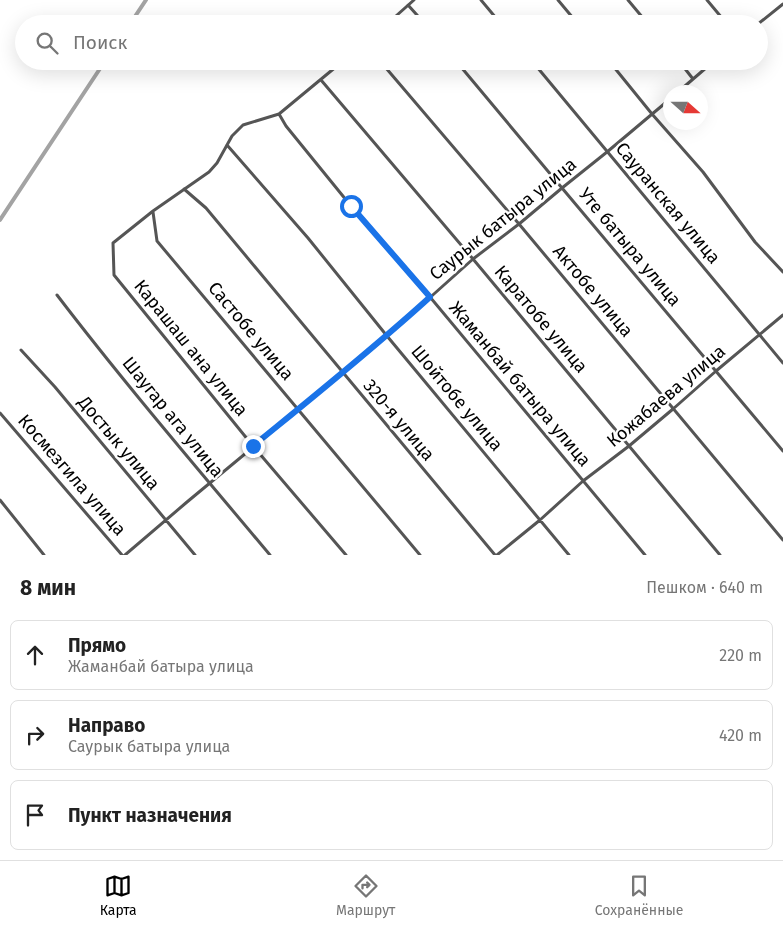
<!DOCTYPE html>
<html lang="ru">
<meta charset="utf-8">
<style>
body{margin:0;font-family:"Fira Sans",sans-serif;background:#f2f2f2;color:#222}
.compass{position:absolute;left:663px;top:85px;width:45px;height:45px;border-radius:50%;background:#fff;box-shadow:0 5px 20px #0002;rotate:111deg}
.stop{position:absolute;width:15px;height:15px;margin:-11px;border:4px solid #1a73e8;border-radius:50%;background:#fff}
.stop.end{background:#1a73e8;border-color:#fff;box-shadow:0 1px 5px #0008}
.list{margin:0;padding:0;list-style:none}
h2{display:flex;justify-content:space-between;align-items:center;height:65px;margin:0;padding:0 20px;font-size:21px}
h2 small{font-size:16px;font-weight:400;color:#767676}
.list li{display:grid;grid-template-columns:32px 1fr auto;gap:15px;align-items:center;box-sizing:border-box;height:70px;margin:0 10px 10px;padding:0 10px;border:1px solid #e0e0e0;border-radius:8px}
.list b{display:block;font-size:19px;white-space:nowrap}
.list p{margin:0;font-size:16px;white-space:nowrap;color:#767676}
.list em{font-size:16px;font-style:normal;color:#767676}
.icon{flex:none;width:28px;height:28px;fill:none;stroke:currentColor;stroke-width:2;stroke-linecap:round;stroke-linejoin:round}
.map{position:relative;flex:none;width:783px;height:555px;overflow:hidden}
.search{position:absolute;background:#fff;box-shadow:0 5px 20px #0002;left:15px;right:15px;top:15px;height:55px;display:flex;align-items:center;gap:12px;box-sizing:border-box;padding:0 18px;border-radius:28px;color:#767676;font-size:19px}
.sheet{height:305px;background:#fff}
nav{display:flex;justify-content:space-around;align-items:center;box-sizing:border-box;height:70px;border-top:1px solid #e0e0e0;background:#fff;font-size:14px;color:#767676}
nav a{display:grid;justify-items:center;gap:2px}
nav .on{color:#000}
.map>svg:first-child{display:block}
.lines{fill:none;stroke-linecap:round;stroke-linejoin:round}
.canal{stroke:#a3a3a3;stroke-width:4}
.minor{stroke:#555;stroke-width:3}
.route{stroke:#1a73e8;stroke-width:6}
.labels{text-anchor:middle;stroke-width:4.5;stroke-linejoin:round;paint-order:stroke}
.street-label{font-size:18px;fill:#000;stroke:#fff}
</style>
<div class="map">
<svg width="783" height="555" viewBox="0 0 783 555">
<rect width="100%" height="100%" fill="#fff"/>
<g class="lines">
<path class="canal" d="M130 24 146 0
M0 220 105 61"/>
<path class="minor" d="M481 0 501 24
M558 0 578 24
M628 0 648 24
M707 0 727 24
M408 5 425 24
M387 24 414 0
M758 24 783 4
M343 61 279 114 243 125 232 136 217 163 209 172 153 211 113 243 114 275 253 446 346 555
M380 61 519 224 783 540
M456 61 562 188 783 451
M532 61 783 363
M609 61 652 114 703 172 755 242 783 272
M679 61 693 79
M321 80 473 259 720 555
M678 92 714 61
M279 114 286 126 351 206 430 297 645 555
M227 145 308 238 387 336 569 555
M184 189 206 208 495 555
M153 212 157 241 420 555
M57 295C125 384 198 469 270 555
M21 350 55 387 195 555
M0 413 122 555
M0 500 44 555
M125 555 187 502 387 336 473 259 519 224 562 188 607 152 670 99
M497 555 540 520 583 481 629 446 673 409 716 371 783 315"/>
</g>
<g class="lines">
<path class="route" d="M253 446C313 397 373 349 430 297L351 206"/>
</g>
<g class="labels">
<g class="street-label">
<text transform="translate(668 203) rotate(50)" y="6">Сауранская улица</text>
<text transform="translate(503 219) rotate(-39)" y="6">Саурык батыра улица</text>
<text transform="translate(630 247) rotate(50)" y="6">Уте батыра улица</text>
<text transform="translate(593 291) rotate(50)" y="6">Актобе улица</text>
<text transform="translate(541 319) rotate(50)" y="6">Каратобе улица</text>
<text transform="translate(251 331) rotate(50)" y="6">Састобе улица</text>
<text transform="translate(191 348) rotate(51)" y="6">Карашаш ана улица</text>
<text transform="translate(520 384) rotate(50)" y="6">Жаманбай батыра улица</text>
<text transform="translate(666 396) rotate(-40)" y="6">Кожабаева улица</text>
<text transform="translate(457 398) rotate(50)" y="6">Шойтобе улица</text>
<text transform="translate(173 417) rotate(51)" y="6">Шаугар ага улица</text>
<text transform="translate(399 420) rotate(50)" y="6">320-я улица</text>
<text transform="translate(119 443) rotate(50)" y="6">Достык улица</text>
<text transform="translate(72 475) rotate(49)" y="6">Космезгила улица</text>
</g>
</g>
</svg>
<svg class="compass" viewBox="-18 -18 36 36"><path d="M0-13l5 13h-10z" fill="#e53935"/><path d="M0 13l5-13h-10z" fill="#767676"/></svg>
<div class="stop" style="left:351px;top:206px"></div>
<div class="stop end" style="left:253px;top:446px"></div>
<div class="search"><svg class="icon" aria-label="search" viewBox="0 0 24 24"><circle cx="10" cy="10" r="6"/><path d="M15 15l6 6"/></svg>Поиск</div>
</div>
<section class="sheet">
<h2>8 мин<small>Пешком · 640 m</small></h2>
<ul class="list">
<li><svg class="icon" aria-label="ahead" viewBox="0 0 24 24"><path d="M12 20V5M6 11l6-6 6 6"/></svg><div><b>Прямо</b><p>Жаманбай батыра улица</p></div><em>220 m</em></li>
<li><svg class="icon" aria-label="right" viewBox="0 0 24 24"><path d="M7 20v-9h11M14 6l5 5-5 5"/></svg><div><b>Направо</b><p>Саурык батыра улица</p></div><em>420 m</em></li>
<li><svg class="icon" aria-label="arrive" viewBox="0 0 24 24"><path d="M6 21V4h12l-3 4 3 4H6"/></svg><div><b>Пункт назначения</b></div></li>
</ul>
</section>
<nav>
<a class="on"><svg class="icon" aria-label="map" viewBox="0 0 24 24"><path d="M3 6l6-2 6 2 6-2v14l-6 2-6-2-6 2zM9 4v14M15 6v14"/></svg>Карта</a>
<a><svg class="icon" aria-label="directions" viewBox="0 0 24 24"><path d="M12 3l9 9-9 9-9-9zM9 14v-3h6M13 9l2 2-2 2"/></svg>Маршрут</a>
<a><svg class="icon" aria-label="saved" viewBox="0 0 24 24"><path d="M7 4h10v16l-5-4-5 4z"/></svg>Сохранённые</a>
</nav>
